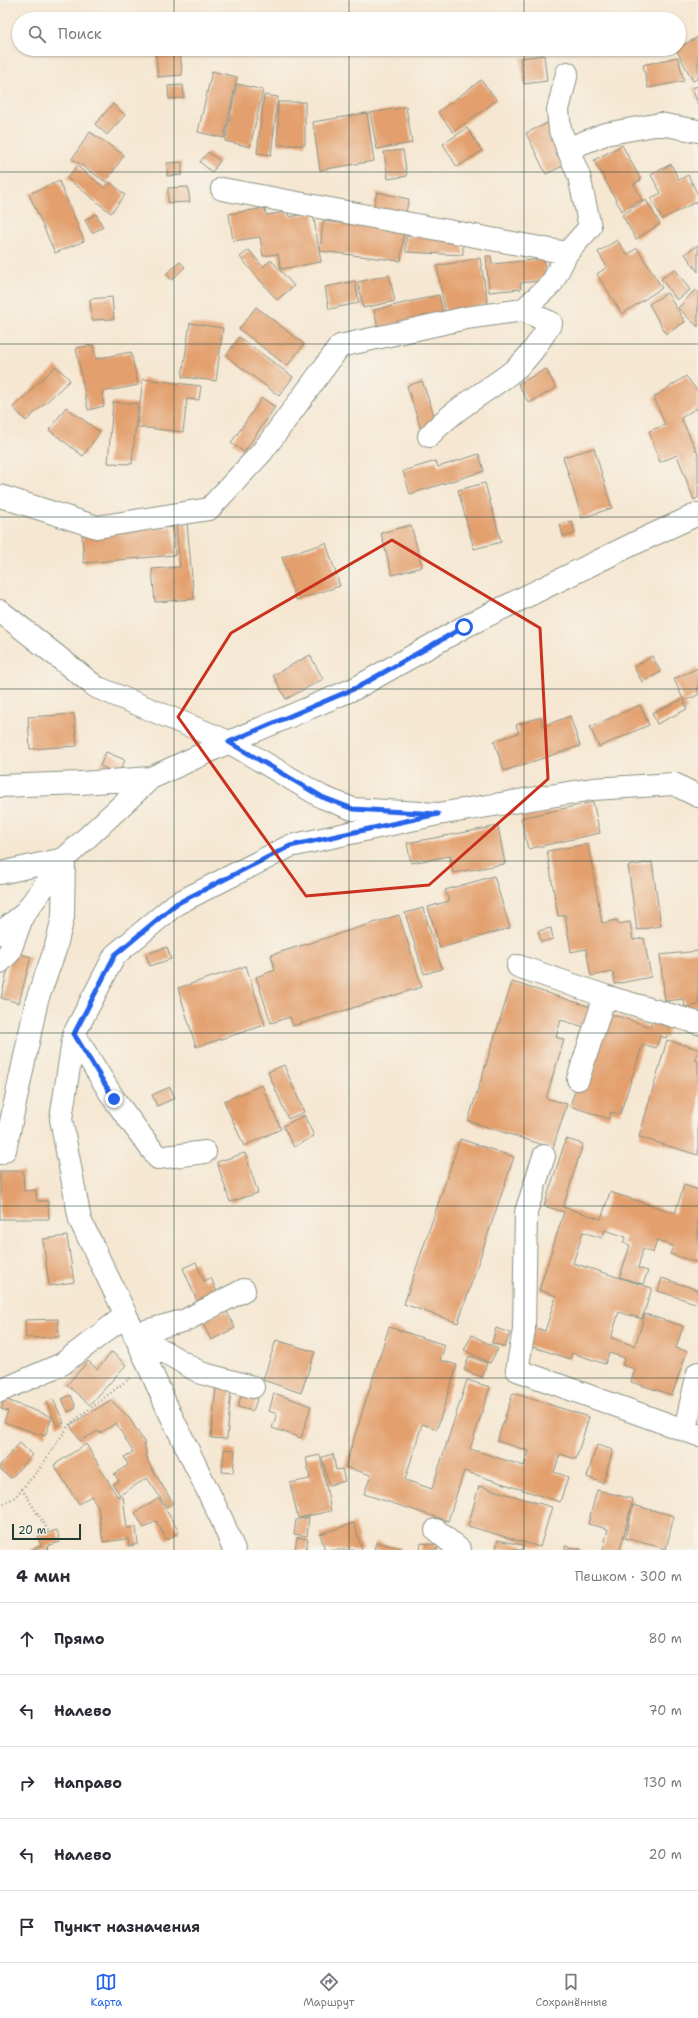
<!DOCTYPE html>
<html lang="ru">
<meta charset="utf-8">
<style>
body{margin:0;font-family:"Shantell Sans",sans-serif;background:#f2f2f3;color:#2b2b33}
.scale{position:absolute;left:12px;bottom:10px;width:69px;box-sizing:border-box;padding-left:4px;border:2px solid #1f3d34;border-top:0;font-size:11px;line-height:14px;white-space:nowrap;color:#1f3d34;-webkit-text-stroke:3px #f7f3e8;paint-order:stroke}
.stop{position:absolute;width:12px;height:12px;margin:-9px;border:3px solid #2563eb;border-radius:50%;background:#fff}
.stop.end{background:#2563eb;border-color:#fff;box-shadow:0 1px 4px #0008}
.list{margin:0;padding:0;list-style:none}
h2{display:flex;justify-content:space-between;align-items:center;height:52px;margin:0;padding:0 16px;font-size:17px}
h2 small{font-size:13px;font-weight:400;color:#7c7c81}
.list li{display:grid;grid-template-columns:26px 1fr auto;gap:12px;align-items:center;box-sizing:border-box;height:72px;padding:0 16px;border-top:1px solid #e1e1e2}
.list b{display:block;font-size:15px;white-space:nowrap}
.list em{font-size:13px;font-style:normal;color:#7c7c81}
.icon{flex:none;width:22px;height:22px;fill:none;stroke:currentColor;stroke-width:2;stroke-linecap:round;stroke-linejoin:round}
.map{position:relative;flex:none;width:698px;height:1550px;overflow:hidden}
.search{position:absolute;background:#fff;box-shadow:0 1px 3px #0004;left:12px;right:12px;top:12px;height:44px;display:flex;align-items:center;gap:10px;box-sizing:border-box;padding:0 14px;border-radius:22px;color:#7c7c81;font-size:15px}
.sheet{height:412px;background:#fff}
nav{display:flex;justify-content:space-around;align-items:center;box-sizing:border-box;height:56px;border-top:1px solid #e1e1e2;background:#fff;font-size:11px;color:#7c7c81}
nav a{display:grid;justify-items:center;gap:2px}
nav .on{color:#2563eb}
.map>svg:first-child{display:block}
.building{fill:#e3a06e}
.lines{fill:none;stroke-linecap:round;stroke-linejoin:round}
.minor-casing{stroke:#8a9283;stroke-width:24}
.path{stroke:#8a9283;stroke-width:2.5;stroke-dasharray:1 3;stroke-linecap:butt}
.minor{stroke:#fff;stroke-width:22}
.route{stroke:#2563eb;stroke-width:5}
.marked{fill:none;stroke:#c8321e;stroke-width:3;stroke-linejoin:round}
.grid{fill:none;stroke:#1f3d34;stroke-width:1;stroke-opacity:0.55}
</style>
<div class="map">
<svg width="698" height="1550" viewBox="0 0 698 1550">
<rect width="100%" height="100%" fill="#f7f3e8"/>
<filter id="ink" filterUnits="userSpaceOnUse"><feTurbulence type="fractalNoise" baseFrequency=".025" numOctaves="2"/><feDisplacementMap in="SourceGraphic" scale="8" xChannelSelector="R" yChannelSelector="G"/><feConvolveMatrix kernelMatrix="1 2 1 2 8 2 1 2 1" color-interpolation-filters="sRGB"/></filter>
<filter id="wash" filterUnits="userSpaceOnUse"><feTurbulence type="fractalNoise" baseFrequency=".012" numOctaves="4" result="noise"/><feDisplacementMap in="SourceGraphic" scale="16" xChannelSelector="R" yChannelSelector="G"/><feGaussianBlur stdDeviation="0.9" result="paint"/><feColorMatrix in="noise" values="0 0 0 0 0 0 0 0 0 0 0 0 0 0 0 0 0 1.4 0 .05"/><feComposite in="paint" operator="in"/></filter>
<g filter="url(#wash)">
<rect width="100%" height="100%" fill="#f5e7d2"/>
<g id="blocks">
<path class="building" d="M698 37V79L693 81 676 49Z
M155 49H180L182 75 158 77Z
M544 55 547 81 524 84 520 58Z
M678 57 684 81 648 88 643 65Z
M212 71 237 77 224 138 198 132Z
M481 80 497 100 453 132 438 112Z
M237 84 263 90 250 147 225 141Z
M183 85 184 98 169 99 168 86Z
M698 86V104L692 88Z
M264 95 278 97 271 155 257 153Z
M278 102H305V145H278Z
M113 104 125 115 107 135 95 124Z
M406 107 412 143 377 149 370 113Z
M367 113 374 161 320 170 313 122Z
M550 122 569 163 546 174 526 133Z
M467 128 482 151 457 167 443 144Z
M90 132 124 155 106 182 72 159Z
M622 145 641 180 634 184 642 200 622 211 594 160Z
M403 150 407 176 388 179 384 152Z
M208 152 220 161 212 172 200 162Z
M182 162V175L167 176V163Z
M671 164 679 180 688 175 698 195V201L662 219 651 198 661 193 651 175Z
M77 166 105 188 110 182 125 195 111 213 67 178Z
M59 181 84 241 55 253 29 194Z
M188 187 190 202 168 203V188Z
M377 192 409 199 404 220 372 213Z
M646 200 660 224 636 239 622 215Z
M265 208 266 215 288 212 289 217 313 213 321 262 281 269 278 254 263 256 260 237 233 241 229 214Z
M96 214 103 227 92 233 85 220Z
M323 221 404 230 401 261 320 251Z
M406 236 463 239V255L406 252Z
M617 240 627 255 637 248 662 288 622 314 597 274 607 267 598 252Z
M698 245V272L685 254Z
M249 250 263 267 271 260 294 286 277 300 240 257Z
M486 256H491L492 264 544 259 546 280 520 283 521 289 489 292Z
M480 258 488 304 445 312 437 266Z
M180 262 185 267 172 280 166 274Z
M675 269 690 290 677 300 661 279Z
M389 275 395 301 363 308 358 282Z
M355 281 359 303 329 309 325 287Z
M695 290 698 292V327L678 308Z
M667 293 685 322 666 334 649 304Z
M439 295 443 314 378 328 374 310Z
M112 297 114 319 92 320 90 299Z
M256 307 304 344 287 366 239 329Z
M190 323 223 328 216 381 182 377Z
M239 337 293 377 279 396 226 356Z
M93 345 96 359 131 352 138 385 102 392 104 406 88 410 76 348Z
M56 366 70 380 26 421 13 407Z
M546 369 556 388 529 403 518 384Z
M686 376 698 392V412L696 408 681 418 698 454V498L694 500 677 455 660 462 649 431 665 425 654 397Z
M143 379 201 386 199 400 187 399 183 432 137 427Z
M422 381 437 423 421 429 407 386Z
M262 398 275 407 244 452 231 443Z
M113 402 138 404 132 464 108 463Z
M66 407 100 432 83 456 49 430Z
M594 448 612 508 582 518 563 457Z
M479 454 484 471 410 494 403 471 436 461 438 467Z
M485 483 501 542 474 549 458 490Z
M572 521 575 534 563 536 560 524Z
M187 523 194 599 155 602 152 569 180 567 176 524Z
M411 525 422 567 392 575 381 533Z
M173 527 175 555 84 563 82 534Z
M326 543 340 586 296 600 282 557Z
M310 655 323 679 286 699 273 675Z
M652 656 661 672 642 682 634 667Z
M698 668V695L684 701 687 709 657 724 652 713 683 699 674 679Z
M640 705 649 725 599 747 590 727Z
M74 714 77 746 30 749 28 717Z
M570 716 580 746 504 771 494 741 519 733 516 725 541 717 543 726Z
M106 752 125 760 118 774 100 766Z
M593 802 600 833 528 849 521 818Z
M498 826 505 864 453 873 450 856 411 863 407 843Z
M588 844 602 923 617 920 618 924 630 922 633 940 644 938 651 977 615 984 613 972 591 976 586 949 571 952 565 915 558 916 547 851Z
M652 862 661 926 637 930 628 866Z
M494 876 510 928 440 948 428 907 449 901 445 890Z
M423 908 442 969 424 974 405 913Z
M399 915 422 987 293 1026 290 1017 271 1023 256 977 275 970 271 955Z
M551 928 553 939 541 942 538 931Z
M167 947 171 959 150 966 146 954Z
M698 951V1005L685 1007 684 999 665 1001 660 955Z
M12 952 31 957 19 1003 1 998Z
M246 966 265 1025 196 1047 178 988Z
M512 982 594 1008 587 1028 561 1020 556 1037 564 1040 546 1098 567 1104 553 1148 468 1121Z
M602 1011 650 1027 652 1021 670 1027 666 1038 660 1036 656 1048 643 1044 620 1114 611 1112 609 1119 570 1106Z
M667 1040 698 1049 695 1060 698 1061V1155L639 1137Z
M284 1065 304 1112 288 1119 268 1072Z
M262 1085 281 1129 244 1146 224 1101Z
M170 1087 175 1098 157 1106 152 1095Z
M304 1115 314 1136 294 1147 283 1126Z
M460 1139 514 1157 458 1323 404 1304Z
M566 1139 583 1144 563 1207 601 1219 610 1192 675 1213 684 1185 698 1190V1263L670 1254 673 1246 657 1240 653 1253 643 1249 638 1268 648 1271 643 1284 620 1277 630 1245 623 1243 626 1237 605 1230 602 1238 583 1232 573 1263 652 1288 642 1319 619 1312 611 1338 635 1346 645 1314 683 1326 676 1348 687 1351 672 1395 631 1382 635 1369 622 1365 625 1358 609 1353 605 1364 572 1353 570 1359 527 1345 533 1327 545 1331 556 1296 539 1290 564 1212 544 1206Z
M245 1153 258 1193 230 1202 217 1162Z
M0 1171H23L24 1191 36 1190 37 1201H48L49 1219H0Z
M67 1236 74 1282 49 1286 43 1239Z
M196 1262 204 1281 211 1278 217 1292 197 1301 183 1268Z
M662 1278 698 1290V1304L658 1291Z
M226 1310 235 1328 211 1340 202 1322Z
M58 1319 59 1337 26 1338 25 1320Z
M389 1327 445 1345 440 1360 457 1365 437 1429 422 1424 405 1480 432 1489 467 1380 490 1387 470 1449 524 1466 529 1451 497 1441 513 1393 589 1417 576 1459 560 1454 554 1472 568 1477 560 1502 464 1471 448 1521 364 1494 371 1475 345 1467Z
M496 1328 510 1333 505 1347 492 1343Z
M472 1335 498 1349 490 1363 464 1350Z
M276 1340 315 1352 301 1393 263 1380Z
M112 1352 126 1365 90 1405 67 1385 88 1361 97 1369Z
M469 1356 487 1363 482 1377 464 1370Z
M216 1388 231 1389 227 1439 211 1438Z
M242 1392 258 1396 253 1411 238 1407Z
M274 1393 311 1406 301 1438 272 1428 277 1414 269 1411Z
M71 1395 76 1408 68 1412 62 1399Z
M4 1399 52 1417 45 1436 4 1422 8 1411 1 1409Z
M53 1399 64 1423 57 1426 46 1402Z
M111 1400 130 1419 144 1442 148 1462 173 1503 167 1507 147 1478 120 1495 113 1484 119 1481 114 1474 128 1465 124 1457 133 1452 116 1423 100 1433 98 1431 80 1441 70 1425Z
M20 1443 32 1455 11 1478 0 1469V1465Z
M86 1444 117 1496 123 1497 127 1528 136 1527 138 1544 129 1546 128 1539 103 1542 98 1506 91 1496 79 1504 54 1465Z
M597 1445 613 1450 603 1483 587 1477Z
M224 1449 235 1450 233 1473 222 1472Z
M333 1454 336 1470 342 1469 345 1481 329 1485 322 1457Z
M320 1455 331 1511 298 1518 290 1483 310 1479 306 1458Z
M479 1486 552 1507 540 1547 468 1526Z
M597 1490 633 1499 620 1550H603L608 1529 588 1524Z
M159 1498 179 1532 167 1540 156 1521 144 1528 135 1513Z
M633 1505 674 1516 666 1549 625 1538Z
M309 1517 307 1536 294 1534 296 1520Z
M354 1523 362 1550H325L320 1534Z
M57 1530 60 1542 47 1546 48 1550H30L41 1546 38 1536Z
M297 1537 308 1539 306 1550H295Z
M498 1540 523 1545 522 1550H496Z
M376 1542 401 1548V1550H374Z
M421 1543 438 1545 437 1550H420Z
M565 1546 581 1549V1550H565Z"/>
</g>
</g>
<g filter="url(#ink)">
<use href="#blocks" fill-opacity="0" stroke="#8a9283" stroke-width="1"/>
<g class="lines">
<g class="minor-casing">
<path id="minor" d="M567 149 605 134 660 124 698 131
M222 189 567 253
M523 310 552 283 567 253 590 227 579 176 560 130 558 110 567 73
M0 496 97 527 209 509 262 452 340 346 466 318 523 310 551 323C540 340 530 358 513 371 485 393 453 409 429 436
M0 611 96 687 229 742 322 797 353 809 438 814 593 789 674 784 698 796
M0 786 81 783 151 778 229 742 356 688 464 627 633 544 698 514
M0 873 64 859
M0 933 24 914 64 859 151 778
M0 962 9 953 23 915
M518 966 605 996 698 1023
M74 1034 114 1099 158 1158 205 1152
M578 1079 605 996
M0 1153 5 1150 37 1000 55 950 63 917 64 859
M544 1156 526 1212 524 1330 517 1370 698 1435
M134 1334 201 1373 253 1387
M134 1334 186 1320 244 1290
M0 1391 62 1364 126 1315
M685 1429 698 1373
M436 1530 460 1550
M234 1550 222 1520 167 1407 126 1315 80 1220 61 1119 74 1034 115 955 176 904 290 846 438 814"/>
</g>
<path class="path" d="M22 1489 49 1532
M0 1506 15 1497 37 1472 70 1424 130 1378"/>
<use href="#minor" class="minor"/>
</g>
</g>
<g class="lines" filter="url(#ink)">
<path class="route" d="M114 1099 74 1034 115 955 176 904 290 846 438 814 353 809 322 797 229 742 356 688 464 627"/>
</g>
<path class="marked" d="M392 540 540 628 548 779 429 885 306 896 178 717 231 633Z"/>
<path class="grid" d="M174 0V19M349 0V19M524 0V19M174 49V1550M349 49V1550M524 49V1550M0 172H698M0 344H698M0 517H698M0 689H698M0 861H698M0 1033H698M0 1206H698M0 1378H698"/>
</svg>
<div class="scale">20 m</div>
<div class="stop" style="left:464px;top:627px"></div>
<div class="stop end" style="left:114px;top:1099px"></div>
<div class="search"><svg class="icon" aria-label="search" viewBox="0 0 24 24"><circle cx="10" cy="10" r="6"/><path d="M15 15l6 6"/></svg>Поиск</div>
</div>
<section class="sheet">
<h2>4 мин<small>Пешком · 300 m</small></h2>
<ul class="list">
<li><svg class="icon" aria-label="ahead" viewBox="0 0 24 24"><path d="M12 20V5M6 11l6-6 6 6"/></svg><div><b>Прямо</b></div><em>80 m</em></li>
<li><svg class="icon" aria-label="left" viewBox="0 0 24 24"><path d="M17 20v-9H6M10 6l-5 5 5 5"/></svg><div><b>Налево</b></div><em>70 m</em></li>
<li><svg class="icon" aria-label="right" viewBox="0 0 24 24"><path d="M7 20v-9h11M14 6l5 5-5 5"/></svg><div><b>Направо</b></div><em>130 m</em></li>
<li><svg class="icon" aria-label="left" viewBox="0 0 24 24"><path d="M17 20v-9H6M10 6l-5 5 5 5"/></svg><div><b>Налево</b></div><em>20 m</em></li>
<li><svg class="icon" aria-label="arrive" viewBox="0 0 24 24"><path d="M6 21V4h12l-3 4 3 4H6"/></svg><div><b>Пункт назначения</b></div></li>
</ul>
</section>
<nav>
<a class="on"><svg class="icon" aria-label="map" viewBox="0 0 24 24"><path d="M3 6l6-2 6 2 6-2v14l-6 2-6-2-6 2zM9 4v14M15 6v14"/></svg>Карта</a>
<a><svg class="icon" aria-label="directions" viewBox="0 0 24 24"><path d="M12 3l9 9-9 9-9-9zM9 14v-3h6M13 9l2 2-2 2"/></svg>Маршрут</a>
<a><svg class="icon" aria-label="saved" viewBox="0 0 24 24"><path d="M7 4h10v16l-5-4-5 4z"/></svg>Сохранённые</a>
</nav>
